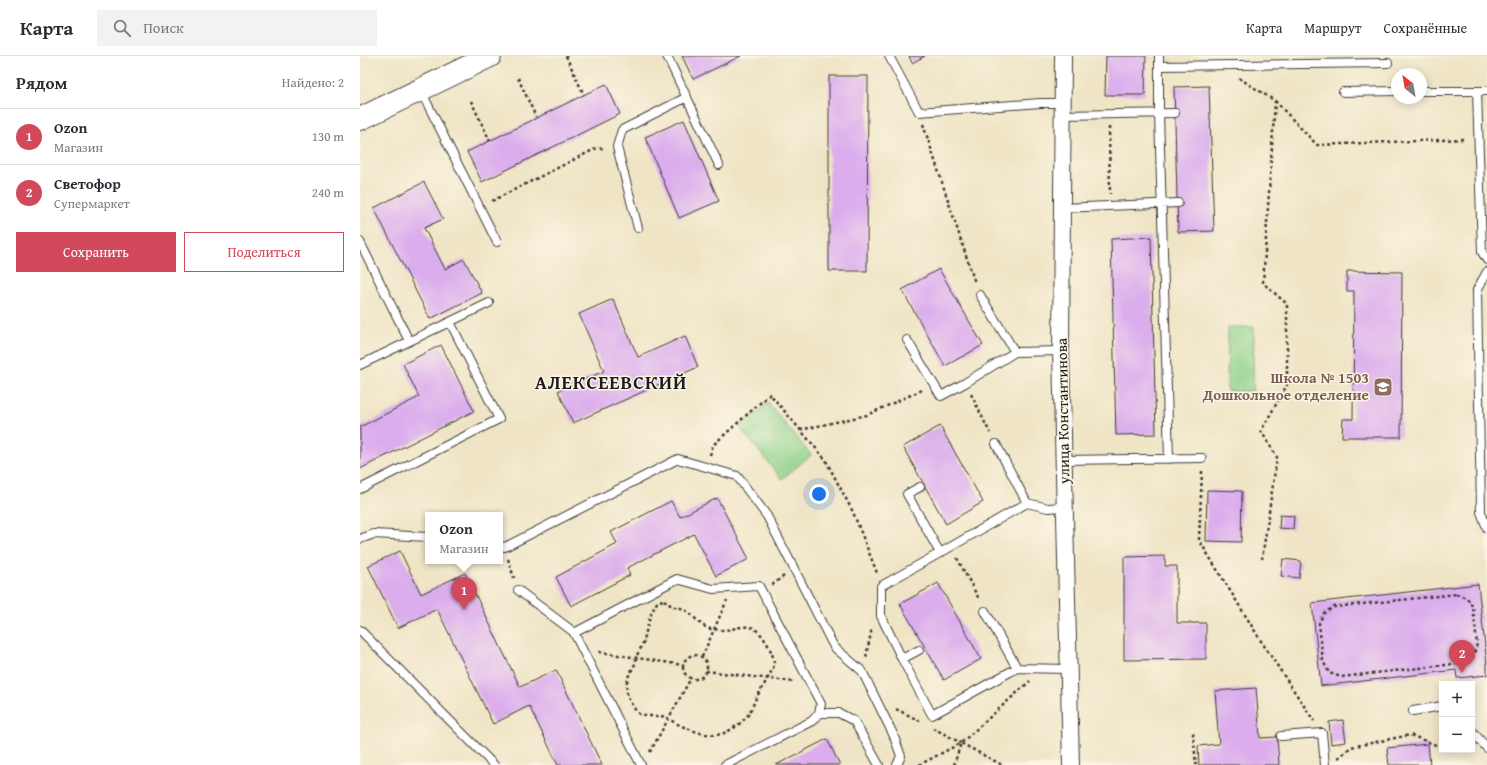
<!DOCTYPE html>
<html lang="ru">
<meta charset="utf-8">
<style>
body{margin:0;font-family:"Gentium Book Plus",serif;background:#f2f2f3;color:#2b2b33}
.controls{position:absolute;right:12px;bottom:12px;display:grid;overflow:hidden;border-radius:0px;box-shadow:0 2px 10px #0003}
.controls button{width:36px;height:36px;display:grid;place-items:center;padding:0;border:0;border-bottom:1px solid #e1e1e2;background:#fff;color:#2b2b33;font:20px sans-serif}
.compass{position:absolute;left:1031px;top:12px;width:36px;height:36px;border-radius:50%;background:#fff;box-shadow:0 2px 10px #0003;rotate:329deg}
.you{position:absolute;left:459px;top:438px;width:14px;height:14px;margin:-10px;border:3px solid #fff;border-radius:50%;background:#1a73e8;box-shadow:0 0 0 6px #1a73e833}
.badge{display:grid;place-items:center;width:26px;height:26px;border-radius:50%;background:#d1495b;color:#fff;font-size:13px;font-weight:700}
.pin{position:absolute;translate:-50% -33px;filter:drop-shadow(0 1px 2px #0008)}
.pin::after{content:'';position:absolute;top:21px;width:14px;height:12px;background:inherit;clip-path:polygon(0 0,100% 0,50% 100%)}
.popup{position:absolute;left:65px;top:456px;width:78px;height:52px;box-sizing:border-box;display:grid;place-content:center;border-radius:0px;background:#fff;filter:drop-shadow(0 1px 3px #0005);font-size:13px;white-space:nowrap;color:#7c7c81}
.popup b{font-size:15px;color:#2b2b33}
.popup::after{content:'';position:absolute;left:50%;top:100%;margin-left:-8px;border:8px solid transparent;border-top-color:#fff}
.list{margin:0;padding:0;list-style:none}
h2{display:flex;justify-content:space-between;align-items:center;height:52px;margin:0;padding:0 16px;font-size:17px}
h2 small{font-size:13px;font-weight:400;color:#7c7c81}
.list li{display:grid;grid-template-columns:26px 1fr auto;gap:12px;align-items:center;box-sizing:border-box;height:56px;padding:0 16px;border-top:1px solid #e1e1e2}
.list b{display:block;font-size:15px;white-space:nowrap}
.list p{margin:0;font-size:13px;white-space:nowrap;color:#7c7c81}
.list em{font-size:13px;font-style:normal;color:#7c7c81}
.actions{display:flex;gap:8px;padding:12px 16px}
.actions a{flex:1;padding:9px 0;border:1px solid #d1495b;border-radius:0px;text-align:center;font-size:14px;color:#d1495b}
.actions .main{background:#d1495b;color:#fff}
.icon{flex:none;width:22px;height:22px;fill:none;stroke:currentColor;stroke-width:2;stroke-linecap:round;stroke-linejoin:round}
.map{position:relative;flex:none;width:1127px;height:709px;overflow:hidden}
header{display:flex;align-items:center;gap:24px;box-sizing:border-box;height:56px;padding:0 20px;background:#fff;border-bottom:1px solid #e1e1e2}
header strong{font-size:19px}
nav{display:flex;gap:22px;margin-inline-start:auto;font-size:14px}
.search{width:280px;height:36px;background:#f2f2f3;display:flex;align-items:center;gap:10px;box-sizing:border-box;padding:0 14px;border-radius:0px;color:#7c7c81;font-size:15px}
main{display:flex}
aside{flex:1;background:#fff}
.map>svg:first-child{display:block}
.green{fill:#90d28b;stroke:#567754}
.building{fill:#dbaded}
.lines{fill:none;stroke-linecap:round;stroke-linejoin:round}
.lane-casing{stroke:#3c3a35;stroke-width:10}
.street-casing{stroke:#3c3a35;stroke-width:18}
.secondary-casing{stroke:#3c3a35;stroke-width:24}
.path{stroke:#3c3a35;stroke-width:2.5;stroke-dasharray:3 3;stroke-linecap:butt}
.lane{stroke:#fff;stroke-width:8}
.street{stroke:#fff;stroke-width:16}
.secondary{stroke:#fff;stroke-width:22}
.labels{text-anchor:middle;stroke-width:3;stroke-linejoin:round;paint-order:stroke}
.education-label{font-size:15px;font-weight:bold;fill:#785e54;stroke:#fcf5e5;text-anchor:end}
.street-label{font-size:15px;fill:#1c1c1c;stroke:#fcf5e5}
.district-label{font-size:19px;font-weight:bold;letter-spacing:1px;fill:#1c1c1c;stroke:#fcf5e5}
</style>
<header>
<strong>Карта</strong>
<div class="search"><svg class="icon" aria-label="search" viewBox="0 0 24 24"><circle cx="10" cy="10" r="6"/><path d="M15 15l6 6"/></svg>Поиск</div>
<nav><a>Карта</a><a>Маршрут</a><a>Сохранённые</a></nav>
</header>
<main>
<aside>
<h2>Рядом<small>Найдено: 2</small></h2>
<ul class="list">
<li><span class="badge">1</span><div><b>Ozon</b><p>Магазин</p></div><em>130 m</em></li>
<li><span class="badge">2</span><div><b>Светофор</b><p>Супермаркет</p></div><em>240 m</em></li>
</ul>
<div class="actions"><a class="main">Сохранить</a><a>Поделиться</a></div>
</aside>
<div class="map">
<svg width="1127" height="709" viewBox="0 0 1127 709">
<rect width="100%" height="100%" fill="#fcf5e5"/>
<filter id="ink" filterUnits="userSpaceOnUse"><feTurbulence type="fractalNoise" baseFrequency=".025" numOctaves="2"/><feDisplacementMap in="SourceGraphic" scale="8" xChannelSelector="R" yChannelSelector="G"/><feConvolveMatrix kernelMatrix="1 2 1 2 8 2 1 2 1" color-interpolation-filters="sRGB"/></filter>
<filter id="wash" filterUnits="userSpaceOnUse"><feTurbulence type="fractalNoise" baseFrequency=".012" numOctaves="4" result="noise"/><feDisplacementMap in="SourceGraphic" scale="16" xChannelSelector="R" yChannelSelector="G"/><feGaussianBlur stdDeviation="0.9" result="paint"/><feColorMatrix in="noise" values="0 0 0 0 0 0 0 0 0 0 0 0 0 0 0 0 0 1.4 0 .05"/><feComposite in="paint" operator="in"/></filter>
<g filter="url(#wash)">
<rect width="100%" height="100%" fill="#efe4c5"/>
<path class="green" d="M868 271H894L893 335H867Z
M408 347 451 399 422 423 379 371Z"/>
<g id="blocks">
<path class="building" d="M322 0H381L333 23Z
M549 0H565L552 7Z
M746 0H786L785 39H745Z
M469 20H508L507 215H469Z
M246 28 260 58 122 126 107 96Z
M849 30 854 175 818 176 814 31Z
M324 64 359 145 319 162 285 81Z
M64 126 83 163 64 172 85 213 104 203 122 237 70 263 14 152Z
M791 181 796 378 756 379 751 183Z
M579 213 623 289 585 310 542 234Z
M987 215 1042 216 1041 381H982L983 363H993L994 235H987Z
M253 243 278 301 325 280 338 311 213 367 198 335 244 315 219 258Z
M81 289 114 355 0 413V371L59 341 43 308Z
M580 370 623 446 586 468 543 391Z
M847 434 882 435 881 486 846 485Z
M357 442 389 503 356 520 334 478 267 512 270 519 211 550 196 521 257 488 251 476 311 445 320 461Z
M920 459 934 460 933 473 919 472Z
M40 495 61 538 105 517 160 631 196 614 242 709H198L169 650 133 668 77 553 38 572 8 510Z
M805 500V510H817V567H846V603L764 604V501Z
M923 503 941 505 939 522 921 520Z
M578 527 621 603 584 624 540 548Z
M1118 528 1127 608V619L1097 622 1096 614 961 630 952 547Z
M896 632 900 682 917 681 919 709H839L838 690 859 688 855 635Z
M983 664 986 686 971 688 969 666Z
M467 683 480 709H416Z
M1068 688 1070 709H1029L1027 692Z"/>
</g>
</g>
<g filter="url(#ink)">
<use href="#blocks" fill-opacity="0" stroke="#3c3a35" stroke-width="1"/>
<g class="lines">
<g class="lane-casing">
<path id="lane" d="M307 0 359 109
M529 0 559 56 680 47H703
M799 0V57L809 403
M799 10 1028 7
M61 35 137 186
M1061 35H1127
M1117 35 1122 196 1127 204
M983 36 1037 35
M703 59 815 57
M702 152 818 147
M278 172 257 91 262 74 327 41
M0 186 49 285
M1127 216 1117 234 1121 456 1127 472
M620 239 655 296 701 295
M547 284 581 340 605 327 655 296
M0 309 129 247
M636 388 667 447 688 452 705 451
M704 404 842 402
M560 431 547 438 580 497 667 447
M0 433 139 363 90 266
M0 483 14 478 68 481
M140 490 145 491 318 403 377 420 407 460 474 591 502 615 533 678 541 700 537 709
M158 534 215 577
M625 555 657 612 709 613
M0 574 134 709
M559 594 542 603 572 659 657 612
M542 603 521 560V530L580 497
M1053 655 1082 650
M1112 675 1127 692
M921 680 962 677 965 709
M281 709 214 577 317 523 353 533 399 530 461 648 459 657
M365 709 452 665 459 657H479L494 665 519 709"/>
</g>
<g class="street-casing">
<path id="street" d="M703 0 701 295 711 709"/>
</g>
<g class="secondary-casing">
<path id="secondary" d="M0 63 130 0"/>
</g>
<path class="path" d="M206 0 224 39
M158 22 176 61
M879 22 915 45 903 227 927 248V329L901 375 917 401 902 503
M111 45 130 85
M915 45 957 89 1105 83
M563 68 615 227
M749 71 750 138
M132 145 235 93 244 92
M611 338 630 377
M440 374 507 359 562 334
M350 399 353 389 410 338 465 403 493 456 517 517
M842 415 839 484 901 585 954 665
M597 502 619 543
M148 503 154 522
M412 529 424 520
M1096 538 1107 542 1113 551 1117 588 1113 601 1103 607 981 621 969 617 963 605 959 567 964 557 974 551Z
M304 544 313 551C331 550 336 570 351 573 355 573 360 574 363 574 373 574 384 568 393 572 403 577 414 597 414 608 414 613 401 634 397 640 394 646 392 653 388 659 383 666 372 674 364 677 348 684 317 669 304 660L297 661 279 658C268 646 262 633 270 617 273 612 276 608 276 602 278 596 282 591 284 584 287 571 290 557 298 545Z
M239 596 323 609
M323 611a12 12 0 1 1 24 0a12 12 0 1 1-24 0Z
M342 601 367 544
M506 601 512 572
M346 615 435 626
M536 653 560 665
M573 672 601 687
M833 677 836 709
M290 696 331 622
M978 702 991 691 1050 679 1076 689 1082 690
M559 709 601 687 642 709
M594 709 601 687 670 625"/>
<use href="#lane" class="lane"/>
<use href="#street" class="street"/>
<use href="#secondary" class="secondary"/>
</g>
</g>
<defs>
<g id="school-square" transform="scale(1)"><rect x="-9" y="-9" width="18" height="18" rx="4" fill="#8d6e63" stroke="#fcf5e5"/><path d="M0-5L7-2L0 1L-7-2ZM-4 1L0 2.5L4 1V4Q0 6-4 4Z" fill="#fff"/></g>
</defs>
<g fill-rule="evenodd">
<use href="#school-square" x="1023" y="331"/>
</g>
<g class="labels">
<g class="education-label">
<text x="1009" y="327">Школа № 1503<tspan x="1009" dy="17">Дошкольное отделение</tspan></text>
</g>
<g class="street-label">
<text transform="translate(703 355) rotate(-91)" y="5">улица Константинова</text>
</g>
<g class="district-label">
<text x="251" y="333">АЛЕКСЕЕВСКИЙ</text>
</g>
</g>
</svg>
<div class="controls">
<button>+</button>
<button>−</button>
</div>
<svg class="compass" viewBox="-18 -18 36 36"><path d="M0-13l5 13h-10z" fill="#e53935"/><path d="M0 13l5-13h-10z" fill="#7c7c81"/></svg>
<div class="you"></div>
<div class="pin badge" style="left:104px;top:554px">1</div>
<div class="popup"><b>Ozon</b>Магазин</div>
<div class="pin badge" style="left:1102px;top:617px">2</div>
</div>
</main>
